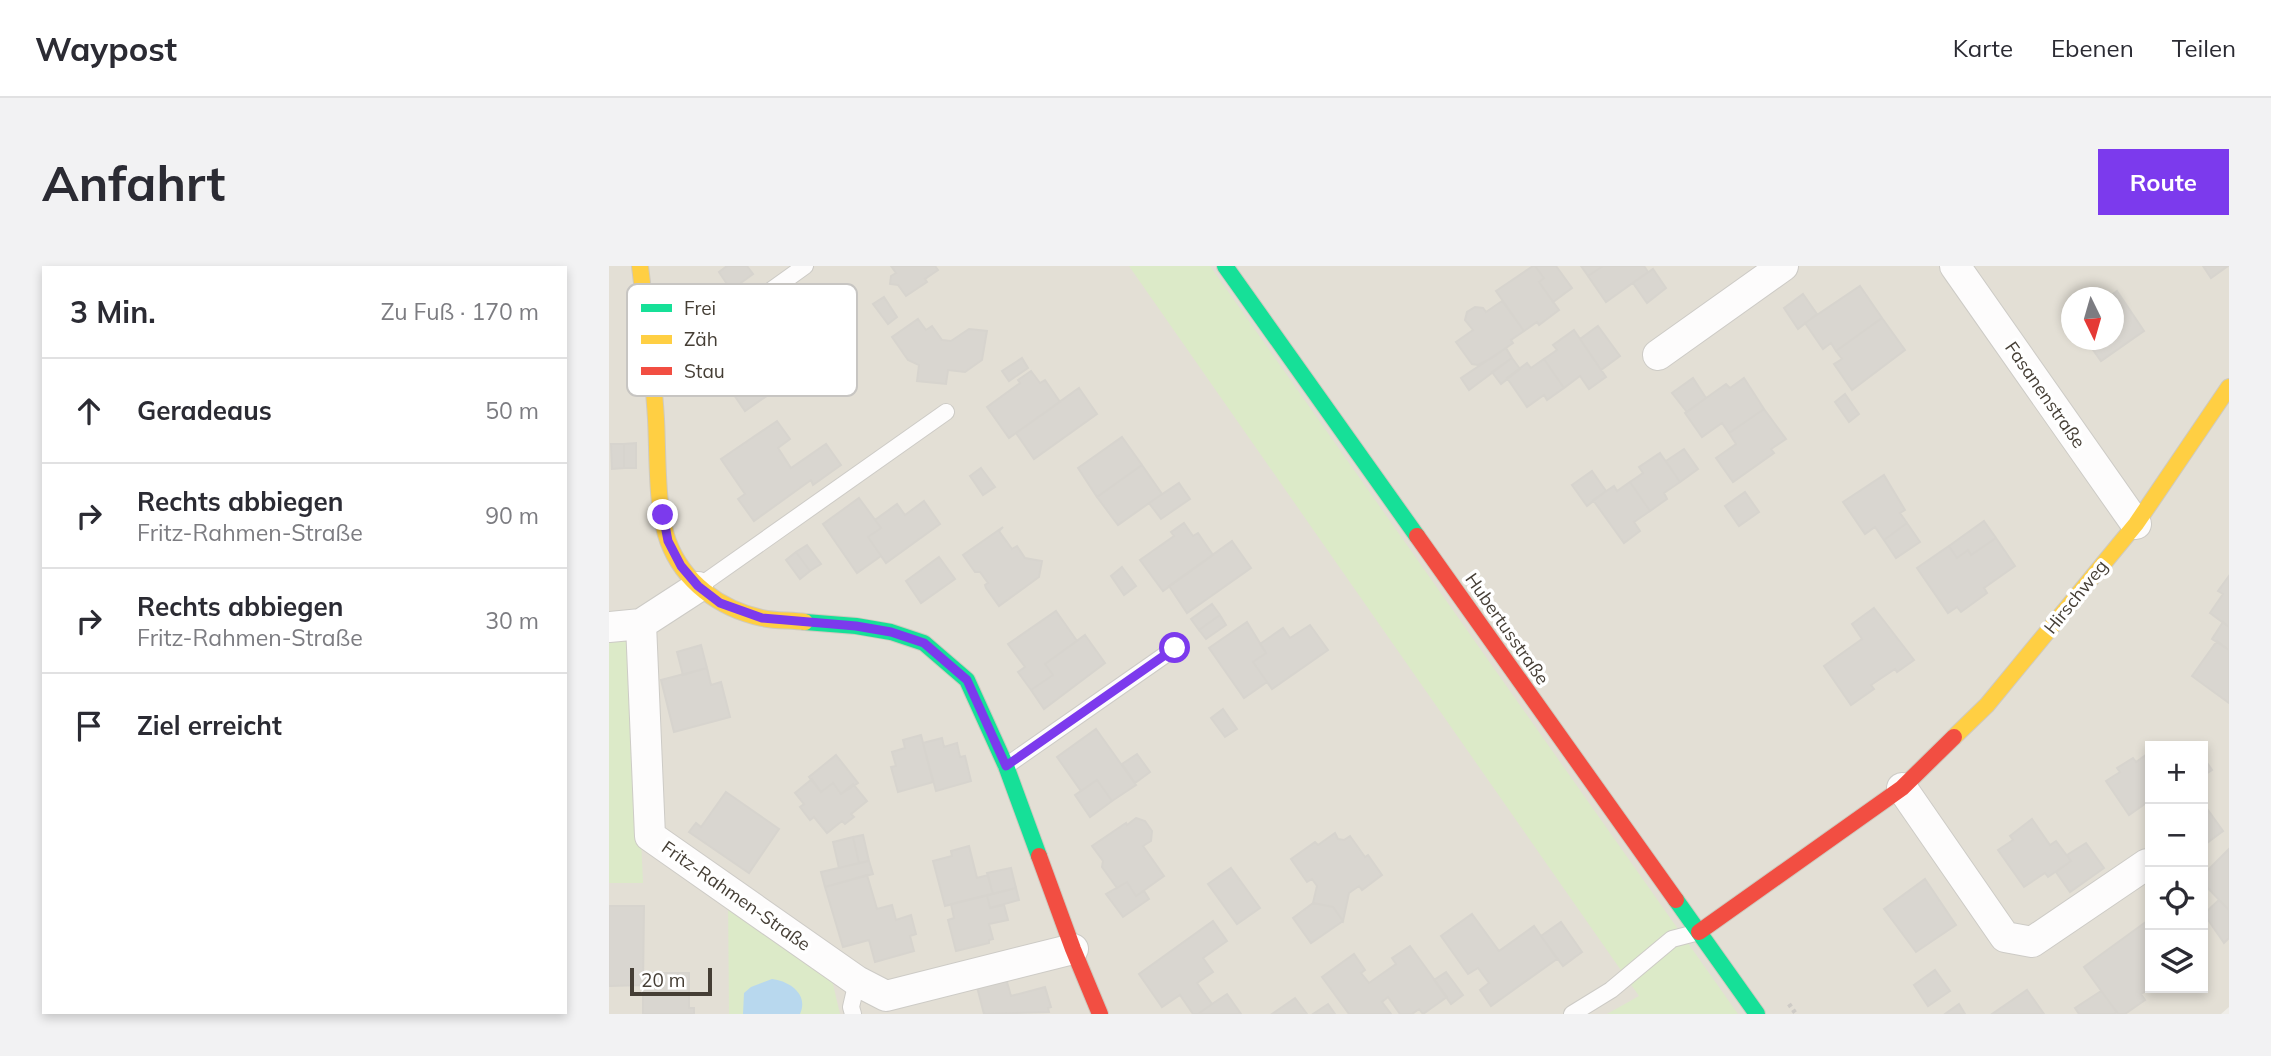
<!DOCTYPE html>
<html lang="de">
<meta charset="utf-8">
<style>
body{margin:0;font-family:Mulish,sans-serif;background:#f2f2f3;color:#2b2b33}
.controls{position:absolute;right:21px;bottom:21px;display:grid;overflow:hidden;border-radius:0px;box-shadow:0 4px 10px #0003}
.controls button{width:63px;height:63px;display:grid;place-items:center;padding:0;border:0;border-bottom:2px solid #e1e1e2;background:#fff;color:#2b2b33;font:35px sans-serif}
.compass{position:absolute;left:1452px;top:21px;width:63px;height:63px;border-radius:50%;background:#fff;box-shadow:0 4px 10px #0003;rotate:175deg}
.scale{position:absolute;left:21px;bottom:18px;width:82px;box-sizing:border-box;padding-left:7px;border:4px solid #453e35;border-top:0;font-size:19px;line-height:24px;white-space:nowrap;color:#453e35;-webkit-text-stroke:5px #fff;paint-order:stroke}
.stop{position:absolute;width:21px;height:21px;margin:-16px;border:5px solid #7c3aed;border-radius:50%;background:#fff}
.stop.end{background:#7c3aed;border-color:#fff;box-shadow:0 2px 7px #0008}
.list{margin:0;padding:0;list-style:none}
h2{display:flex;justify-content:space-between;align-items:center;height:91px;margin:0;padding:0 28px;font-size:30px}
h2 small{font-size:23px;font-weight:400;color:#7c7c81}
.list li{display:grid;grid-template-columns:46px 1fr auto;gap:21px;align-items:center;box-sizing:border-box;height:105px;padding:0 28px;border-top:2px solid #e1e1e2}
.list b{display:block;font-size:26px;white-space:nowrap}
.list p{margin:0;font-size:23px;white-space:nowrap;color:#7c7c81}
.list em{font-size:23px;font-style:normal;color:#7c7c81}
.icon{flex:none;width:38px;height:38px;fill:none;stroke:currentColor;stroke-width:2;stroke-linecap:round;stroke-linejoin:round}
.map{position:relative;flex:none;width:1620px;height:748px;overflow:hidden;border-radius:0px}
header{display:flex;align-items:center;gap:42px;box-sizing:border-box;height:98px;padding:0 35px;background:#fff;border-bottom:2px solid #e1e1e2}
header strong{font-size:33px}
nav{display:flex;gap:38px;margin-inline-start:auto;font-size:24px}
.intro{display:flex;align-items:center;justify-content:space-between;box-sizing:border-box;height:168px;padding:0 42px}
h1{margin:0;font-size:49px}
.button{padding:18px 32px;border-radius:0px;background:#7c3aed;color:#fff;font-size:24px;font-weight:700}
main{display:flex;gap:42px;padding:0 42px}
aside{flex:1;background:#fff;border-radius:0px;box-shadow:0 4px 10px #0003}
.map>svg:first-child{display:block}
.residential{fill:#e3dfd5;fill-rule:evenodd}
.green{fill:#dceac8}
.water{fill:#b8d8ee}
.building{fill:#d9d6d0;stroke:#d7d4ce;stroke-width:2}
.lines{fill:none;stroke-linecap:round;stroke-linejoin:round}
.lane-casing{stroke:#cdcbc6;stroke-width:18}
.street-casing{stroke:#cdcbc6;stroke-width:32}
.fast-casing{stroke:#cfcabf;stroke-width:18}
.slow-casing{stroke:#cfcabf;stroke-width:18}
.jam-casing{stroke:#cfcabf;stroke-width:18}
.path{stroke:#cecbc6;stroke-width:4.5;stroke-dasharray:3.5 3.5;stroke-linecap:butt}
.lane{stroke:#fdfcfc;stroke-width:16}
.street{stroke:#fdfcfc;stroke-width:30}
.fast{stroke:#16e098;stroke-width:16}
.slow{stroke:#ffcf43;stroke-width:16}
.jam{stroke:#f24e42;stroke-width:16}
.route{stroke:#7c3aed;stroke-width:9}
.labels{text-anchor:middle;stroke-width:7;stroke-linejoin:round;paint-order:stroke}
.street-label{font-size:18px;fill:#453e35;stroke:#fff}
.key{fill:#fff;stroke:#c7c5c2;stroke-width:2}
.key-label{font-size:19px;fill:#453e35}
</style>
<header>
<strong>Waypost</strong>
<nav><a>Karte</a><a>Ebenen</a><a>Teilen</a></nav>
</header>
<div class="intro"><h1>Anfahrt</h1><a class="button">Route</a></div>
<main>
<aside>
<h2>3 Min.<small>Zu Fuß · 170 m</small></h2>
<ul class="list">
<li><svg class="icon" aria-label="ahead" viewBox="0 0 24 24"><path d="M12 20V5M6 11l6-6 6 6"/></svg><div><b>Geradeaus</b></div><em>50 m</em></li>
<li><svg class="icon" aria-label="right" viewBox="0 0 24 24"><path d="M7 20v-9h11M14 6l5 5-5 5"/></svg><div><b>Rechts abbiegen</b><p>Fritz-Rahmen-Straße</p></div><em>90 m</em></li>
<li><svg class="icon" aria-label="right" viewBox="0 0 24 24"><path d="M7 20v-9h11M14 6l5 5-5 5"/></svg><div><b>Rechts abbiegen</b><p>Fritz-Rahmen-Straße</p></div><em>30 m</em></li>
<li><svg class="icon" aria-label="arrive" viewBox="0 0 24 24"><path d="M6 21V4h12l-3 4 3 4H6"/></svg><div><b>Ziel erreicht</b></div></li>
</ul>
</aside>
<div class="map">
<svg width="1620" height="748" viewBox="0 0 1620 748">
<rect width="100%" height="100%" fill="#efede8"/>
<path class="residential" d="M0 0H1620V741L1612 748H0ZM1462 32H1504V74H1462ZM1541 480H1594V722H1541Z"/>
<path class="green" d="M520 0H601L1129 748H998L1030 730Z
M23 368 34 617H0V370Z
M119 627 219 697 231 748H120Z"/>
<path class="water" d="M163 713C180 715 200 728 191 748H134L135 727 142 721Z"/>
<path class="building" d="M118 0H138L144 8 122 24 110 6Z
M282 0H326L329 4 316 13 318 16 297 30 289 19 281 18 282 10 287 7Z
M924 0H926L935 12 930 16 950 44 930 59 928 56 915 65 887 25Z
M926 0H947L963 22 944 36 930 16 935 12Z
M972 0H994L979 10Z
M994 0H1035L1039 6 997 36 979 10Z
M1594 0H1619L1602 12Z
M1044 3 1057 22 1038 37 1024 17Z
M1251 20 1273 52 1227 85 1222 77 1214 83 1196 57Z
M1508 25 1535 65 1492 95 1477 74H1504V32H1499Z
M1194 28 1208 48 1189 63 1175 42Z
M275 31 288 51 279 58 264 38Z
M893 35 915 65 902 74 904 77 883 92 869 99 863 98 847 76 864 64 856 54 858 46 866 41 874 42 877 46Z
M1273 52 1296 84 1243 124 1225 98 1233 93 1227 85Z
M309 53 317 64 323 60 333 74 342 75 360 63 378 65 373 94 356 106 339 104 337 118 308 115 310 99 299 94 283 71Z
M148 57 185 111 136 145 121 123 131 116 109 84Z
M989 60 1011 90 992 104 971 73Z
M965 64 997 111 980 123 971 110 955 122 935 93 948 84 944 79Z
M897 82 903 92 860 124 852 112Z
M413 92 419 102 400 115 393 105Z
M903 92 911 103 892 118 883 106Z
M935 93 955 122 938 134 935 129 918 141 898 112 918 97 922 102Z
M422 105 431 117 436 114 451 136 400 172 378 141 411 117 409 114Z
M1084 112 1097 132 1078 146 1063 127Z
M1135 112 1155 143 1120 167 1113 157 1093 171 1076 147 1117 118 1121 122Z
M470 122 488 148 425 193 407 167Z
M1236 128 1250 148 1240 156 1226 136Z
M1155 143 1177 173 1162 183 1165 187 1124 216 1107 192 1127 178 1120 167Z
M168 155 181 173 169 182 182 202 217 178 232 199 204 219 202 214 145 255 129 233 136 228 112 193Z
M513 171 533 199 488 231 469 202Z
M27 177V202H15V178Z
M2 178H15V202L3 203Z
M1075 183 1089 203 1071 216 1057 195Z
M1051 187 1071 216 1055 227 1058 233 1041 245 1021 216 1034 207 1030 201Z
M533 199 553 228 509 259 488 231Z
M372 202 386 221 374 229 361 210Z
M983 205 997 225 978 240 963 219Z
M1275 209 1296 244 1291 247 1298 257 1275 274 1266 261 1256 268 1234 236Z
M1021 216 1041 245 1025 256 1031 265 1015 277 984 234 1005 220 1008 225Z
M570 217 581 233 552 253 540 237Z
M1136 226 1150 246 1130 260 1116 240Z
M250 232 272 262 259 271 272 290 248 307 214 258Z
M315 235 331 258 277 297 259 271 272 262 266 254 288 238 296 249Z
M1375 255 1387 272 1362 289 1359 284 1348 292 1340 280Z
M575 257 584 270 589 267 604 289 554 325 531 294 565 270 562 266Z
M1298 257 1311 276 1287 292 1275 274Z
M394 261 390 265 403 283 408 280 416 292 433 295 430 311 390 340 377 322 376 319 379 317 371 306H366L354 289Z
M1387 272 1406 300 1375 322 1378 327 1352 346 1348 341 1339 347 1308 302 1340 280 1348 292 1359 284 1362 289Z
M623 275 642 302 578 347 560 320Z
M198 279 212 298 201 305 187 286Z
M187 286 201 305 191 313 177 294Z
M330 291 346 313 312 337 297 315Z
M513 301 527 320 515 329 502 310Z
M1620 310V361L1601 347 1614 328 1609 325Z
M603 338 611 349 590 364 582 353Z
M1265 342 1305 394 1288 406 1286 403 1262 419 1265 423 1242 439 1215 400 1253 373 1243 358Z
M447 345 468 375 436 398 444 409 422 424 409 406 416 401 399 378Z
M611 349 617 359 597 373 590 364Z
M638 356 657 387 644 396 658 416 635 432 600 382Z
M1614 356 1620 361V384L1603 373Z
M701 359 719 384 663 423 644 396 657 387 651 378 674 362 681 372Z
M476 369 496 397 435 443 422 424 444 409 436 398Z
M1608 375 1620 384V437L1583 410Z
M92 379 98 402 74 409 68 386Z
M98 402 102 419 112 416 121 451 65 466 52 414Z
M614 443 628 463 616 471 602 452Z
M487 463 527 519 503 535 488 514 472 525 448 491Z
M312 469 324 516 289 526 282 501 287 500 283 486 296 482 294 474Z
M333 472 335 481 348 477 351 491 356 490 362 515 327 525 314 477Z
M1541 486V537L1540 535 1520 549 1497 515 1511 506 1508 502 1524 492 1527 496Z
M528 488 541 506 526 517 513 498Z
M227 489 249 517 232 528 224 517 212 526 200 511Z
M1594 491 1603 504 1594 510Z
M203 513 212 526 224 517 232 528 244 518 258 535 242 548 245 551 236 558 233 555 218 567 205 551 201 554 191 541 195 538 186 527Z
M488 514 503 535 481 551 466 529Z
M117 526 170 563 140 607 80 566 87 557 92 561Z
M1599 544 1614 565 1594 580V548Z
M527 552 536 555 543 565 542 575 534 580 555 610 527 630 518 616 508 622 493 601 494 595 483 580 517 557 518 559Z
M1423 553 1441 579 1447 575 1462 595 1439 611 1436 607 1415 621 1389 584 1404 574 1401 570Z
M726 567 729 573 735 574 741 570 756 591 759 589 773 609 753 624 750 620 740 627 734 655 724 641 704 637 708 620 703 613 698 616 682 593 706 576 709 579Z
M254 569 260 595 250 597 244 571Z
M244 571 250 597 230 602 224 576Z
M1477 577 1495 602 1461 626 1447 606 1462 595 1458 589Z
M360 580 368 612 379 609 384 628 336 640 324 595 343 590 342 585Z
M1620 583V644L1594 617V609Z
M260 595 264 608 216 621 212 606Z
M402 602 407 622 384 628 378 607Z
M622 602 651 642 628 658 599 618Z
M258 609 268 643 283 639 287 654 302 649 307 668 301 670 305 685 266 696 260 674 234 681 216 621Z
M1316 613 1347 659 1307 686 1275 643Z
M518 616 527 630 535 625 540 633 514 651 497 628Z
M407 622 410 634 381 642 378 629Z
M378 629 381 642 395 639 399 654 380 658 384 673 380 674V677L347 685 339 654 345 652 342 638Z
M1610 634 1620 644V672L1615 677 1595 648Z
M704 637 724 641 734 655 702 677 684 652Z
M0 640H35L34 719 0 720Z
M863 648 890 685 925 660 948 693 882 740 871 724 880 717 869 702 859 708 832 670Z
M1541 653 1542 722 1532 728 1536 734 1516 748H1509L1475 701Z
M604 655 618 675 594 692 604 706 588 717 603 738 589 748H584L571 729 553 741 530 708Z
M952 656 973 686 954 700 932 670Z
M801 680 838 731 814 748 810 743 803 748H791L779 731 773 736 782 748H740L713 711 745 688 756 704 752 707 760 717 787 698 783 692Z
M1326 704 1341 725 1319 740 1305 719Z
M837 706 854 729 842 738 825 714Z
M34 707H80V742H85V748H34Z
M396 709 402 730 436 721 442 741 439 742 440 746 375 748 367 717Z
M1418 724 1435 748H1383Z
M1492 725 1508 746 1505 748H1470L1466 742Z
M618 728 632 748H589L603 738Z
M686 732 698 748H663Z
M719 738 726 748H704Z
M1350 738 1356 748H1336Z"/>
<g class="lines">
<g class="lane-casing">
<path id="lane" d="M46 108 196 0
M89 321 337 146
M397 500 566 382
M244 748 242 741 248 715
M963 748 1002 724 1063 673 1090 666"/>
</g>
<g class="street-casing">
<path id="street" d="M1346 0 1527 258
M1049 89 1174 0
M89 321 32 358 41 570 248 715 277 730 464 683
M0 361 32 358
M1293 522 1396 671 1423 676 1538 598"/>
</g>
<g class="fast-casing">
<path id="fast" d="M616 0 808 270
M196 356 247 360 282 366 315 377 358 414 397 500 430 590
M1067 634 1148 748"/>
</g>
<g class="slow-casing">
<path id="slow" d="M31 0C37 51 44 102 47 153 49 189 47 242 59 275 74 316 111 343 153 352 167 355 182 354 196 356
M1345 471 1378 439 1527 258 1620 121"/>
</g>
<g class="jam-casing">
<path id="jam" d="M808 270 1067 634
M430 590 464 683 491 748
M1090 666 1293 522 1345 471"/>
</g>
<path class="path" d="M1180 738 1187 748"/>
<use href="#lane" class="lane"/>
<use href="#street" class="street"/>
<use href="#fast" class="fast"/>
<use href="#slow" class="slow"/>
<use href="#jam" class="jam"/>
</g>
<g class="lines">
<path class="route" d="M54 249 59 275 72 300 89 320 111 337 153 352 247 360 282 366 315 377 358 414 397 500 566 382"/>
</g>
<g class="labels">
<g class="street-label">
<text transform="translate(1436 129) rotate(55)" y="6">Fasanenstraße</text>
<text transform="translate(1467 331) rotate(-51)" y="6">Hirschweg</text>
<text transform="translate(898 363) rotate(55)" y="6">Hubertusstraße</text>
<text transform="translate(127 630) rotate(35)" y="6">Fritz-Rahmen-Straße</text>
</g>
</g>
<rect x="18" y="18" width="230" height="112" rx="10" class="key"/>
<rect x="32" y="38" width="31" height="8" fill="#16e098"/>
<rect x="32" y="69" width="31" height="9" fill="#ffcf43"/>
<rect x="32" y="101" width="31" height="8" fill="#f24e42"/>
<g class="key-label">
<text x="75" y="49">Frei</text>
<text x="75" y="80">Zäh</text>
<text x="75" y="112">Stau</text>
</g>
</svg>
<div class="controls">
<button>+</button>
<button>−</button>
<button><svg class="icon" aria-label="locate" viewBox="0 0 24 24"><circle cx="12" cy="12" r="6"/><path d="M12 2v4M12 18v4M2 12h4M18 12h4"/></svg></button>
<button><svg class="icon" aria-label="layers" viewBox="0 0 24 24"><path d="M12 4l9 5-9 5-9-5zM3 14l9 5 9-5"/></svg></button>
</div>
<svg class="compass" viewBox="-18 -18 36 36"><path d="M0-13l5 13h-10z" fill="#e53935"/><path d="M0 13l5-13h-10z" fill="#7c7c81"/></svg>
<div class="scale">20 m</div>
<div class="stop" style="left:566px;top:382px"></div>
<div class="stop end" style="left:54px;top:249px"></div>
</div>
</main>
